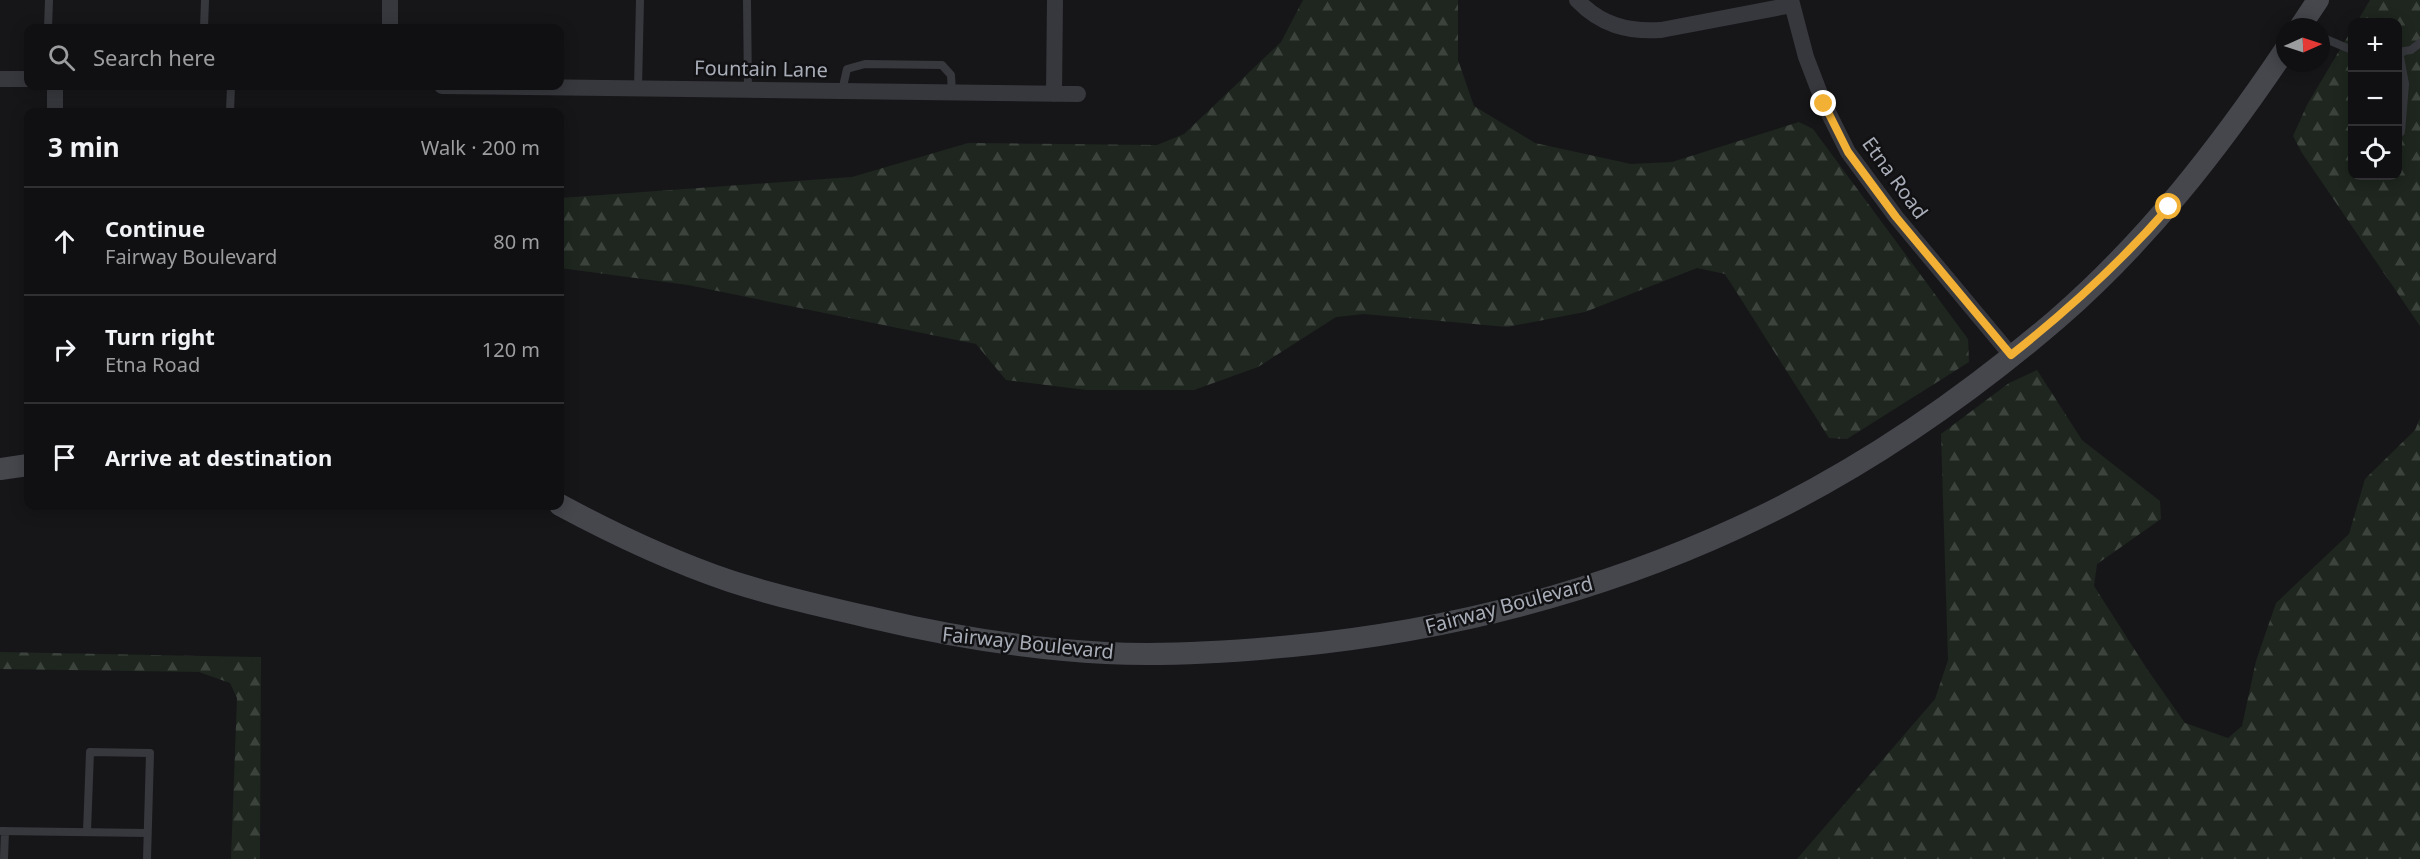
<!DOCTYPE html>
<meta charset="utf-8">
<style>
body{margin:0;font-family:"Noto Sans",sans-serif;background:#19191b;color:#f1f3f6}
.controls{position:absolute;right:18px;top:18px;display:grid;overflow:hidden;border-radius:12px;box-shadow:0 3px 15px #0003}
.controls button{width:54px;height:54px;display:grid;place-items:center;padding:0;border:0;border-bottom:2px solid #303032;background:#101012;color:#f1f3f6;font:30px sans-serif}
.compass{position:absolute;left:2276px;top:18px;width:54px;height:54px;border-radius:50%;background:#101012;box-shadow:0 3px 15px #0003;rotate:87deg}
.stop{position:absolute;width:18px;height:18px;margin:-14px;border:4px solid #f2b134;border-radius:50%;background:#fff}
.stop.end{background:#f2b134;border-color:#fff;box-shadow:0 2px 6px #0008}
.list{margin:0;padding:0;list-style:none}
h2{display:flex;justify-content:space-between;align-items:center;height:78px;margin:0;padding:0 24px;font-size:26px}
h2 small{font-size:20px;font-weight:400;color:#9c9d9f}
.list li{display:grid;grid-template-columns:39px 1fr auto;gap:18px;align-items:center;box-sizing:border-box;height:108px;padding:0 24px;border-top:2px solid #303032}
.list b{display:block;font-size:22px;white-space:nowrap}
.list p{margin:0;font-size:20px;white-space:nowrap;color:#9c9d9f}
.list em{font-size:20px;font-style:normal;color:#9c9d9f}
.icon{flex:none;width:33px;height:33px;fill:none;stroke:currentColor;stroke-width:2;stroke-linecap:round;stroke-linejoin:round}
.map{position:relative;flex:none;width:2420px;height:859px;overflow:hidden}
.search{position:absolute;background:#101012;box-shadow:0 3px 15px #0003;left:24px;top:24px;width:540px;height:66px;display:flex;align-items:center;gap:15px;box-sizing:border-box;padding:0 21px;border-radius:12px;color:#9c9d9f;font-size:22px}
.panel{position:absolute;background:#101012;box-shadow:0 3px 15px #0003;left:24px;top:108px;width:540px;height:402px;border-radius:12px}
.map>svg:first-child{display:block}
.forest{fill:url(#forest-firs)}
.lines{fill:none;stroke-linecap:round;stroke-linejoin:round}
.lane{stroke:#37383d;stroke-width:8}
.street{stroke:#37383d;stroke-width:16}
.secondary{stroke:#45474d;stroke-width:22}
.route{stroke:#f2b134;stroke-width:8}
.labels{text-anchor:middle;stroke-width:5;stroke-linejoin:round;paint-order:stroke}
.street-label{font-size:20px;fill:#a8adb8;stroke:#111113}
</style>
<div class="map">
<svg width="2420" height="859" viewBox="0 0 2420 859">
<defs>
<pattern id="forest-firs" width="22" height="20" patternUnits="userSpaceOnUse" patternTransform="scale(1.5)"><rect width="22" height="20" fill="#1e261f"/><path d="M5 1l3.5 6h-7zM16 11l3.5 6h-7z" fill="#3c433d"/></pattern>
</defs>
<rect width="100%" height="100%" fill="#161618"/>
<path class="forest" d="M1303 0H1458V60L1474 106 1535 143 1631 164 1672 162 1799 122 1813 129 1968 339 1969 362 1847 439 1829 438 1725 274 1697 268 1585 312 1507 327 1364 314 1336 317 1258 367 1194 390H1086L1006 380 976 344 688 285 560 268V198L852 177 968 143 1157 145 1184 134 1281 42Z
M2370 0H2420V326L2302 153 2293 136 2307 105 2352 29V176H2398V22H2357Z
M2037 370 2082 440 2160 501 2161 519 2097 564 2094 586 2147 669 2185 723 2228 738 2242 726 2256 661 2276 603 2349 534 2365 479 2415 430 2420 418V859H1797L1935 699 1948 660 1941 434 2009 383Z
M0 652 261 657 260 859H231L237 698 230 683 199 672 0 669Z"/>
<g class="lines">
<path class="lane" d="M747 0 748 90
M48 28 49 0
M204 28 205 0
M2321 37 2352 50
M2399 51 2405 84 2401 132
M2398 52 2411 50 2420 43
M638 88 640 0
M842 91 847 69 865 64 942 65 951 75 952 93
M230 112 231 86
M0 831 147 833
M87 832 90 752 150 753 147 859
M4 859 5 831"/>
<path class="street" d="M1577 0C1601 25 1627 32 1661 30L1792 5
M1791 0 1806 57 1824 104 1848 152 1896 217 2011 355
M390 28V0
M0 79H28
M442 86 1078 94
M1054 94 1055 0
M55 112V86"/>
<path class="secondary" d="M2300 27 2318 0
M0 469 28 465
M560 505C614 534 671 561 730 581 776 596 825 607 873 618 949 636 1027 649 1106 653 1168 656 1230 652 1292 646 1446 631 1596 593 1737 528 1853 475 1960 402 2057 319 2147 241 2219 148 2285 50"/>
</g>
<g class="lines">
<path class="route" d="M1824 104 1848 152 1896 217 2011 355C2068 310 2121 262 2169 207"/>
</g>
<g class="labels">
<g class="street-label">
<text transform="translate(761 69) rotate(1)" y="7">Fountain Lane</text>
<text transform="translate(1895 178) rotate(54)" y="7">Etna Road</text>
<text transform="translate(1509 605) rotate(-15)" y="7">Fairway Boulevard</text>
<text transform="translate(1028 643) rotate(6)" y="7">Fairway Boulevard</text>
</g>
</g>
</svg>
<div class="controls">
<button>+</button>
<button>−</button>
<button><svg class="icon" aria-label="locate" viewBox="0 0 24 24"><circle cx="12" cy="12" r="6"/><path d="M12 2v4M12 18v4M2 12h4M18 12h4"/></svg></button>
</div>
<svg class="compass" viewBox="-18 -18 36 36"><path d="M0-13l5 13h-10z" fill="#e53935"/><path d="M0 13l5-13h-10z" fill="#9c9d9f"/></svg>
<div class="stop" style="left:2169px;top:207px"></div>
<div class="stop end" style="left:1824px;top:104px"></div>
<div class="search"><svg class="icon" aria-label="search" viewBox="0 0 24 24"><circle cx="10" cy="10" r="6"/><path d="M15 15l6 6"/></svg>Search here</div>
<section class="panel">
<h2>3 min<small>Walk · 200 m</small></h2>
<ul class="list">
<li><svg class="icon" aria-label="ahead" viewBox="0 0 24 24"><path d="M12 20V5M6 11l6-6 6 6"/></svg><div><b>Continue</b><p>Fairway Boulevard</p></div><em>80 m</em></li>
<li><svg class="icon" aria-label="right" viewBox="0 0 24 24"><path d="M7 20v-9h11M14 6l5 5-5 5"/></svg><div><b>Turn right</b><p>Etna Road</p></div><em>120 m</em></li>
<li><svg class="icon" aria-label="arrive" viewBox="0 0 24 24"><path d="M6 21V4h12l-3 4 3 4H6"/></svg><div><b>Arrive at destination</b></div></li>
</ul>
</section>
</div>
